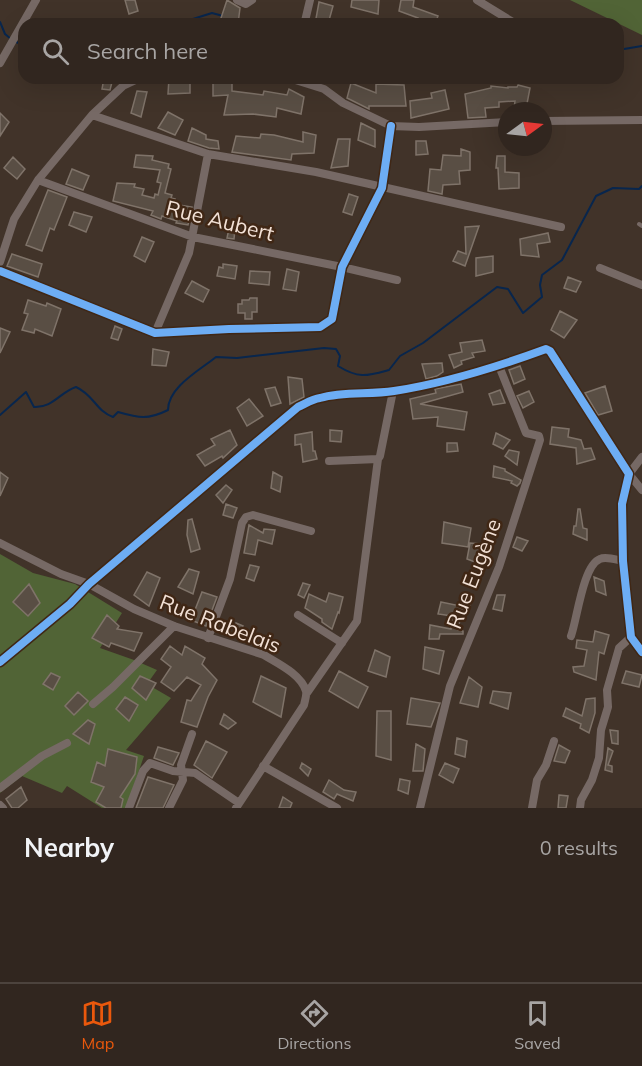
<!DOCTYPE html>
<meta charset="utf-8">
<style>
body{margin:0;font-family:Mulish,sans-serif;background:#392e28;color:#f1f3f6}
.compass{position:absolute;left:498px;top:102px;width:54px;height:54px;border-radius:50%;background:#31261f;box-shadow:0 6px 24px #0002;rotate:75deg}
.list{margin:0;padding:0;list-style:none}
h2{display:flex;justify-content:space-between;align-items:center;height:78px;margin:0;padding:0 24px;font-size:26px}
h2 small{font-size:20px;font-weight:400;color:#a8a5a4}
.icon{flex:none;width:33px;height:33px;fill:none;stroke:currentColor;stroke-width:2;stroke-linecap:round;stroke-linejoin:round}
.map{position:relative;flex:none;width:642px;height:808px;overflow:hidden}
.search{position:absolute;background:#31261f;box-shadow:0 6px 24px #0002;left:18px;right:18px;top:18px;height:66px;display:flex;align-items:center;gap:15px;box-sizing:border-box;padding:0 21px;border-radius:18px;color:#a8a5a4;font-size:22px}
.sheet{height:174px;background:#31261f}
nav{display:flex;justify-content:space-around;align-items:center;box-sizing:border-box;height:84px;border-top:2px solid #4c433d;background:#31261f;font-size:16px;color:#a8a5a4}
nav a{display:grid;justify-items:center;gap:3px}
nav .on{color:#ea580c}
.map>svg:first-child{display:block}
.green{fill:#516436}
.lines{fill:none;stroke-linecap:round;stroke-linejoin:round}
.stream{stroke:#08264d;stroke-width:2}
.building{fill:#594e44;stroke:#7f7369;stroke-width:1.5}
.service{stroke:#766965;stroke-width:4}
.minor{stroke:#766965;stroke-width:8}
.cycleway-casing{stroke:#402715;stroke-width:11}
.cycleway{stroke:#6dadf4;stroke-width:8}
.labels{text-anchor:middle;stroke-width:5;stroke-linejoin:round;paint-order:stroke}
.street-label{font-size:21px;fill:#f2e1d6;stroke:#402715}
</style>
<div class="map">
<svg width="642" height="808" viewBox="0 0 642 808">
<rect width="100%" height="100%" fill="#413329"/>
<path class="green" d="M570 0H642V35Z
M0 554 33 573 75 584 122 613 100 648 134 660 157 670 147 684 171 698 126 750 144 756 126 808H102L67 786 62 793 22 776 0 793Z"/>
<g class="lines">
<path class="stream" d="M237 19 256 24
M0 22 5 34 11 39
M177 24 212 13 223 16
M16 42 24 45
M618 50 642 46
M372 78 379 82 400 78
M0 415 26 392 34 407C53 408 60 392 76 387 94 395 96 411 113 417L118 412C139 418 148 420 168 410 168 387 200 370 216 357L237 358 324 348 336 349 340 356 338 366C359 379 367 376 389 370L400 356 423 343 497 287 508 289 523 313 542 297 540 285 542 275 562 260 596 196 613 188 639 189 642 186"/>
</g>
<path class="building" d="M125 0H135L138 11 129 14Z
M227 0 240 8 238 24H228L220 21Z
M352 0H379L378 14 351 7Z
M401 0H414L413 7 438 16 435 24H415L418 18 399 11Z
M319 2 333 6 328 24H315Z
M104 78H113L110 90 102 89Z
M169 78 190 79V93L168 94Z
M213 79 232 83V91L263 95 264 91 287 95 289 89 304 97 301 114 277 108 276 117 253 114 224 115 228 95 213 96Z
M351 83 376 93V84L404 85 406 106H369V109L347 98Z
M518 85 530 88 526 109H514L515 101 499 102V107L485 108 486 117 468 118 465 94 491 88V86L508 88V87H517Z
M445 90 449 109 411 118 410 101 432 98 431 93Z
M137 91 147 92 141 117 131 113Z
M168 112 183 120 175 135 158 128Z
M0 113 9 122 0 136Z
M361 123 375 130V147L358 140Z
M192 128 206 135V139L218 141 219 149 209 148 188 141Z
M303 132 316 135 314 153 292 154 291 160 232 152 236 136 260 138 261 134 274 135 303 142Z
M338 139H350L348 166 331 168Z
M416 141H426L428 154 416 155Z
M461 149 470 152V170L459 171 460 184 443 185 442 194 428 191 430 169 441 170 443 155 461 156Z
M136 155 153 156 152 160 169 164 168 168 171 169 165 193 172 195 171 198 175 199 173 204 192 207 188 225 176 223 177 221 162 216 161 219 151 215 153 211 113 201 117 183 135 184 134 187 144 189 142 195 154 198 155 194 158 195 161 183 157 182 160 170 134 167Z
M497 156H505V172L519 173V188L499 189 498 168H496Z
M13 157 25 169 17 179 4 168Z
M72 169 89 176 83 190 66 184Z
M48 190 67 197 54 230 50 228 42 251 26 245Z
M349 194 358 197 352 215 343 212Z
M74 212 92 217 86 232 69 225Z
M479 226 465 266 453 261 458 251 466 254 465 227Z
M229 228 235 229 234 239 227 238Z
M548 233 550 242 537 244 539 257 521 255 520 239Z
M142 237 154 242 145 262 134 256Z
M12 254 42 264 38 277 7 266Z
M493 256V272L476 276V258Z
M223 264 237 266 235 279 217 276 219 267 223 268Z
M287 269 299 272 296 291 283 289Z
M250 271 270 272 269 285 249 283Z
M568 277 581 282 576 292 564 288Z
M192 281 209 290 203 302 185 293Z
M250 298H257V312H252V319H245V313H238V304H242V300H249Z
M28 300 46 306 47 303 61 309 52 336 35 329 34 333 22 330 28 314 24 313Z
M560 311 577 320 564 338 551 330Z
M115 326 122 329 118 340 111 338Z
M0 328 10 332 0 353Z
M482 340 485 351 472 353 474 357 461 361 462 364 454 368 449 355 462 352 460 343Z
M153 349 169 352 166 366 152 365Z
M442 363 443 372 437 376 426 379 422 364Z
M520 366 525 379 514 384 509 370Z
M288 377 302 379 304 397 290 404Z
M461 384 463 392 420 404 467 412 464 430 437 426 438 417 413 419 410 399 436 393 435 389Z
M605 386 612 411 598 415 585 393Z
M275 387 281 403 271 406 265 389Z
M500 390 505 403 493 405 489 394Z
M529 391 534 402 523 408 517 396Z
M249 399 263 416 247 426 237 408Z
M552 427 569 429 568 437 581 440 584 449 591 448 595 459 577 464 576 448 550 444Z
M230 430 237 445 223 458 222 456 205 466 197 455 215 445 211 439Z
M330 430 342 431 341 442 330 441Z
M312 432 313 451H315L317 459 303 462 301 444 295 445V435Z
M496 433 510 440 503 449 493 444Z
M447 443H457L458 451 447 452Z
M509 450 519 452 517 465 505 456Z
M494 466 505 469V471L521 480 520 483 517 486 511 483 512 481 493 477Z
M0 472 8 478 0 496Z
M273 472 282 477 280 492 271 488Z
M226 485 232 490 223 503 216 495Z
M226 504 237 508 233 518 223 515Z
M578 509H580L583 528 587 529V540L573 534 574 526H576Z
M192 519 200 549 191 552 187 535 188 520Z
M444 522 471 528 468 547 442 543Z
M249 525 263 533 264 529 275 530 272 544 258 540 255 555 244 553Z
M517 537 528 541 522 551 513 547Z
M470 543 481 544 475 562 467 559Z
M250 565 259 567 254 581 246 578Z
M189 569 199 572 193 594 178 587Z
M147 572 160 578 149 606 134 595Z
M594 577 604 581 606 595 596 591Z
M303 583 310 585 304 598 298 595Z
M29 584 40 603 28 616 13 602Z
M202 592 217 597 206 626 191 620Z
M329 593 343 597 339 613 338 612 332 629 322 622V619L305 608 309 594 326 602Z
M497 595H505L502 611 493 609Z
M441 602 460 606 462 602 470 605 464 616 461 614 458 630 463 631V634H440L439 639H429L430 625 451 629 452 616 438 614Z
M107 615 119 626 117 629 142 633 134 651 111 643 109 647 92 638Z
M236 623 243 626 239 635 233 633Z
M595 631 609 635 604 654 599 652 596 680 574 672 573 667 584 666 587 650 576 648 577 640 593 642Z
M170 646 182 655 185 646 205 658 202 664 217 680 208 697 197 727 181 722 187 700 191 701 201 685 187 677 174 691 161 682 171 667 161 659Z
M425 647 444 651 439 674 423 669Z
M375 650 390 657 386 677 368 671Z
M339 671 368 687 358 708 329 691Z
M626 671 642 675 639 687 622 683Z
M51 673 60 677 53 690 43 684Z
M140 676 156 683 146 700 132 688Z
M261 676 286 688 281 717 253 702Z
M469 677 482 687 478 707 460 703Z
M493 691 511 693 508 709 490 703Z
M78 692 88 701 74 715 65 706Z
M125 697 138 705 129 721 116 709Z
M411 698 440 703 431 727 407 724Z
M595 698V713L589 733 580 728 581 724 563 716 566 708 582 716 586 699Z
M377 711H391V760L376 756Z
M224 714 236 723 228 729 220 724Z
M88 720 95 724 89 744 73 734Z
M610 730 618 731V744L612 743Z
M457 738 467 741 465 757 455 754Z
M206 741 227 752 212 778 194 765Z
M416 744 425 749 423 771H413Z
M559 745 570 751 565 763 554 761Z
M158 747 179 753 173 765 154 758Z
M608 748 613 751 608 765 612 766V772L605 770Z
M108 749 137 757 135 774 120 797 123 799 121 808H106L96 802 104 787 91 782 97 762 105 766Z
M302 763 311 769 308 776 300 768Z
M445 763 459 769 453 783 439 775Z
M148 777 174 785 163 808H136Z
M400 779 410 781 408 794 398 790Z
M329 780 344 790 356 792 353 801 337 794 334 799 323 792Z
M21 787 27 800 18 808H12L6 799Z
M559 795 568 796 566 808H558Z
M283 797 292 803 290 808H279Z"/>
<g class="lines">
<path class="service" d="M639 224 642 226"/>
<path class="minor" d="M237 0 246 4 252 0
M477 0 516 24
M305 21 310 0
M0 63 36 0
M289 78 324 89 343 103 391 126 419 127 507 122
M92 115 208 154 316 172 561 227
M543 121 642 120
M38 180 193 237 342 267 397 280
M0 262 14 219 38 180 92 115 123 86 140 78
M600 268 642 285
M0 271 155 333 229 329 320 327 332 319 342 267 382 188 391 126
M155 333 189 253 208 154
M642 457 629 474 642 490
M329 461 378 459
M0 543 61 574 89 584 134 609 174 626 264 655C277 663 301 674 306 691 307 695 305 700 304 705L236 808
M298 615 342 643
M571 636C577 620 583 565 600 559 606 556 617 560 623 561
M208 638 230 579 242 523 246 517 253 515 311 531
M0 662 70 604 89 584 298 407C305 404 312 399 320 398 344 391 369 395 394 391 446 383 497 367 546 349L550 351 629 474 622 504 623 561 631 637 642 652
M307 693 357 621 378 459 380 456 393 391
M93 704 113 687 174 626
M263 766 337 808
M0 788 42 756 67 743
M0 805 3 808
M129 808 143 771 150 763 173 771 195 773 239 803
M169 808 183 780 181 765 192 734
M420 808 450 686 499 567 540 440 539 436 526 433 499 366
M532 808 537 780 546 765 554 741
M580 808 581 800 592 780 599 758 601 730 608 707 607 690 619 648 631 637"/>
<g class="cycleway-casing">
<path id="cycleway" d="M0 271 155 333 229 329 320 327 332 319 342 267 382 188 391 126
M0 662 70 604 89 584 298 407C305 404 312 399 320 398 344 391 369 395 394 391 446 383 497 367 546 349L550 351 629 474 622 504 623 561 631 637 642 652"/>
</g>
<use href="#cycleway" class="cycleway"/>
</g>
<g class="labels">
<g class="street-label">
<text transform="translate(220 221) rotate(14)" y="7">Rue Aubert</text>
<text transform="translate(474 574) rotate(-69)" y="7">Rue Eugène</text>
<text transform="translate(220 624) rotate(21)" y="7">Rue Rabelais</text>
</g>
</g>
</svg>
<svg class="compass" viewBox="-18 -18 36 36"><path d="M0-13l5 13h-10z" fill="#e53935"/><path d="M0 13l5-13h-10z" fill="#a8a5a4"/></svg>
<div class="search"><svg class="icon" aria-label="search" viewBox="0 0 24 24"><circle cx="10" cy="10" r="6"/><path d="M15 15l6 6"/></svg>Search here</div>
</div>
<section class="sheet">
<h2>Nearby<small>0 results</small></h2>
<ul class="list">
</ul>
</section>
<nav>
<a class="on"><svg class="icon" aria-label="map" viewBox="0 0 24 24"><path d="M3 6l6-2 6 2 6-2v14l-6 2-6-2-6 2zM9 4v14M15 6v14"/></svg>Map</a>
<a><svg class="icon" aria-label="directions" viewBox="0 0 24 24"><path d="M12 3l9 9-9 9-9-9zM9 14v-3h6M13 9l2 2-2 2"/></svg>Directions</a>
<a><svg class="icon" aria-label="saved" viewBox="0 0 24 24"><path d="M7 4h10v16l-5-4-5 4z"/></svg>Saved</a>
</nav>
